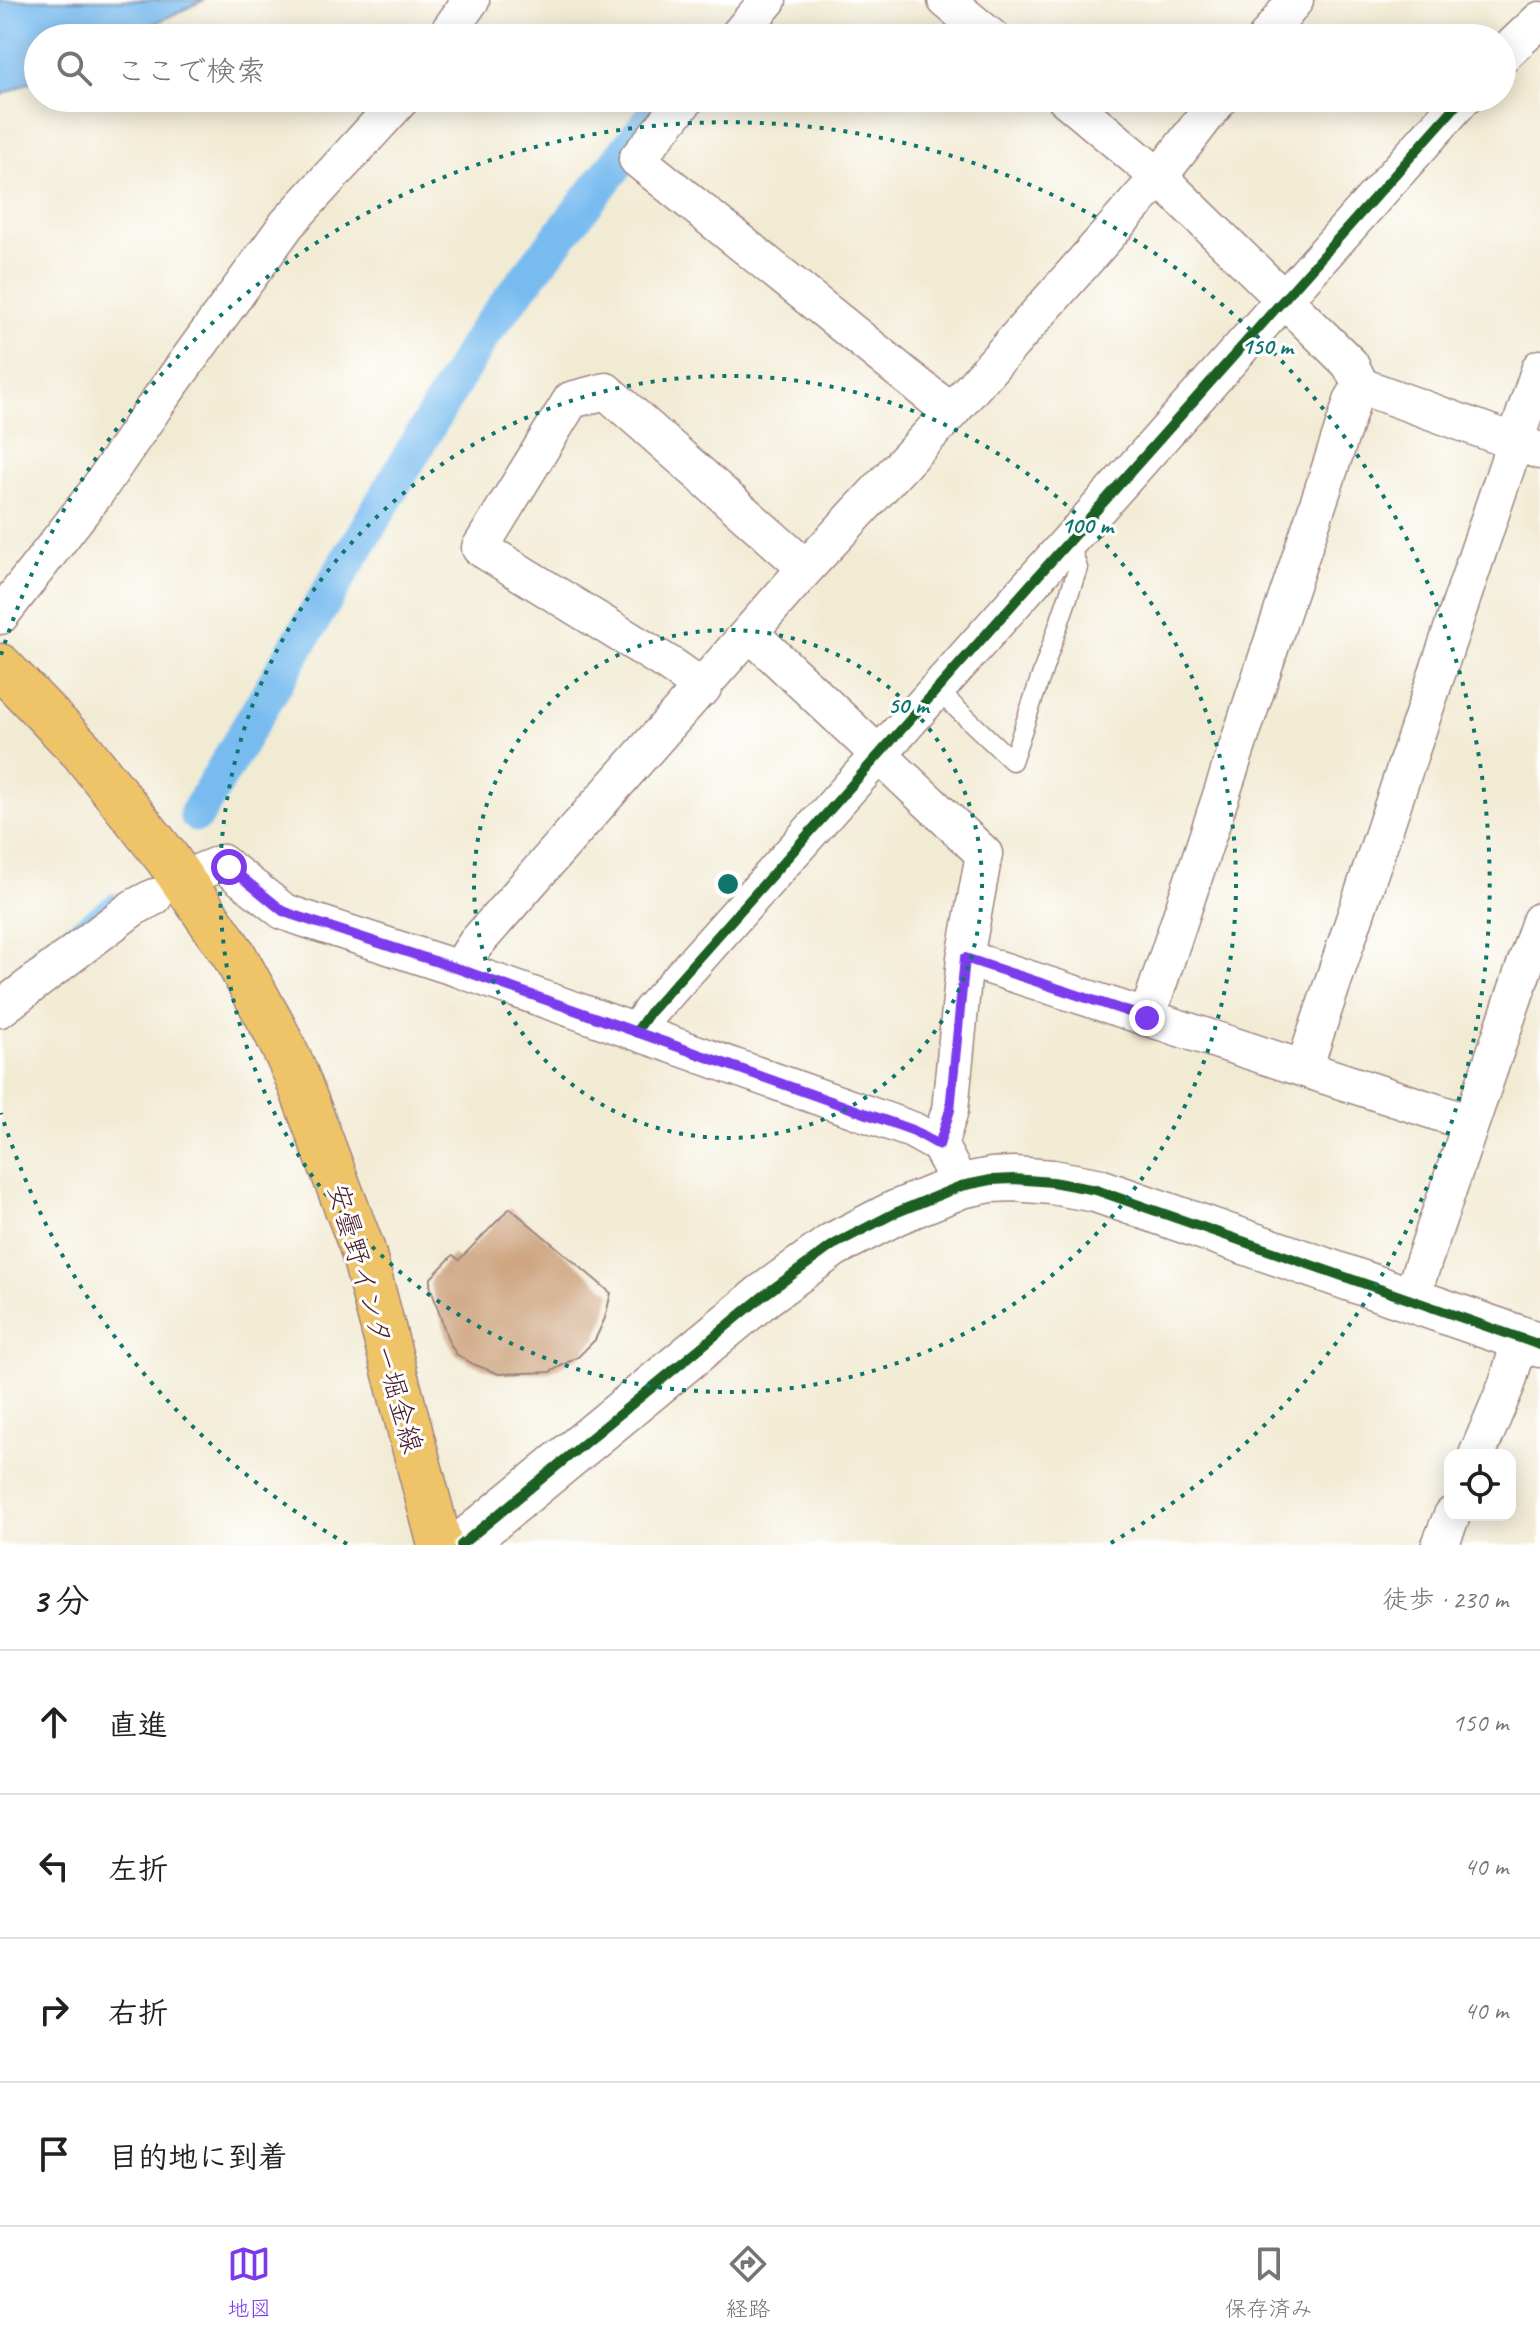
<!DOCTYPE html>
<html lang="ja">
<meta charset="utf-8">
<style>
body{margin:0;font-family:Caveat,"Klee One",sans-serif;background:#f6f6f6;color:#202124}
.controls{position:absolute;right:24px;bottom:24px;display:grid;overflow:hidden;border-radius:16px;box-shadow:0 4px 20px #0003}
.controls button{width:72px;height:72px;display:grid;place-items:center;padding:0;border:0;border-bottom:2px solid #e0e0e0;background:#fff;color:#202124;font:40px sans-serif}
.stop{position:absolute;width:24px;height:24px;margin:-18px;border:6px solid #7c3aed;border-radius:50%;background:#fff}
.stop.end{background:#7c3aed;border-color:#fff;box-shadow:0 2px 8px #0008}
.list{margin:0;padding:0;list-style:none}
h2{display:flex;justify-content:space-between;align-items:center;height:104px;margin:0;padding:0 32px;font-size:34px}
h2 small{font-size:26px;font-weight:400;color:#757577}
.list li{display:grid;grid-template-columns:52px 1fr auto;gap:24px;align-items:center;box-sizing:border-box;height:144px;padding:0 32px;border-top:2px solid #e0e0e0}
.list b{display:block;font-size:30px;white-space:nowrap}
.list em{font-size:26px;font-style:normal;color:#757577}
.icon{flex:none;width:44px;height:44px;fill:none;stroke:currentColor;stroke-width:2;stroke-linecap:round;stroke-linejoin:round}
.map{position:relative;flex:none;width:1540px;height:1545px;overflow:hidden}
.search{position:absolute;background:#fff;box-shadow:0 4px 20px #0003;left:24px;right:24px;top:24px;height:88px;display:flex;align-items:center;gap:20px;box-sizing:border-box;padding:0 28px;border-radius:44px;color:#757577;font-size:30px}
.sheet{height:680px;background:#fff}
nav{display:flex;justify-content:space-around;align-items:center;box-sizing:border-box;height:112px;border-top:2px solid #e0e0e0;background:#fff;font-size:22px;color:#757577}
nav a{display:grid;justify-items:center;gap:4px}
nav .on{color:#7c3aed}
.map>svg:first-child{display:block}
.water{fill:#78bcef;stroke:#616e8d;stroke-width:2}
.lines{fill:none;stroke-linecap:round;stroke-linejoin:round}
.stream{stroke:#78bcef;stroke-width:10}
.canal{stroke:#78bcef;stroke-width:36}
.building{fill:#cda47f}
.service-casing{stroke:#9e8580;stroke-width:21}
.minor-casing{stroke:#9e8580;stroke-width:39}
.tertiary-casing{stroke:#9e8580;stroke-width:47}
.primary-casing{stroke:#9e8580;stroke-width:47}
.service{stroke:#fff;stroke-width:18}
.minor{stroke:#fff;stroke-width:36}
.tertiary{stroke:#fff;stroke-width:44}
.primary{stroke:#efc469;stroke-width:44}
.cycleway-casing{stroke:#fff;stroke-width:15}
.cycleway{stroke:#1b5e20;stroke-width:10}
.route{stroke:#7c3aed;stroke-width:10}
.ring{fill:none;stroke:#0f766e;stroke-width:4;stroke-dasharray:4 8}
.labels{text-anchor:middle;stroke-width:6;stroke-linejoin:round;paint-order:stroke}
.street-label{font-size:28px;fill:#4a1f2b;stroke:#fff}
.centre{fill:#0f766e;stroke:#fff;stroke-width:4}
.ring-label{font-size:24px;text-anchor:middle;font-weight:bold;fill:#0f766e;stroke:#fff;stroke-width:6;stroke-linejoin:round;paint-order:stroke}
</style>
<div class="map">
<svg width="1540" height="1545" viewBox="0 0 1540 1545">
<rect width="100%" height="100%" fill="#fff"/>
<filter id="ink" filterUnits="userSpaceOnUse"><feTurbulence type="fractalNoise" baseFrequency=".0125" numOctaves="2"/><feDisplacementMap in="SourceGraphic" scale="16" xChannelSelector="R" yChannelSelector="G"/><feConvolveMatrix kernelMatrix="1 2 1 2 8 2 1 2 1" color-interpolation-filters="sRGB"/></filter>
<filter id="wash" filterUnits="userSpaceOnUse"><feTurbulence type="fractalNoise" baseFrequency=".006" numOctaves="4" result="noise"/><feDisplacementMap in="SourceGraphic" scale="32" xChannelSelector="R" yChannelSelector="G"/><feGaussianBlur stdDeviation="1.8" result="paint"/><feColorMatrix in="noise" values="0 0 0 0 0 0 0 0 0 0 0 0 0 0 0 0 0 1.4 0 .05"/><feComposite in="paint" operator="in"/></filter>
<g filter="url(#wash)">
<rect width="100%" height="100%" fill="#f2ebd4"/>
<path class="water" d="M0 0H204L124 38H38V78L0 96Z"/>
<g class="lines">
<path class="stream" d="M36 952 113 898"/>
<path class="canal" d="M197 814 483 334 650 121"/>
</g>
<g id="blocks">
<path class="building" d="M510 1208 611 1293 605 1318 595 1340 578 1357 550 1372 499 1374 473 1364 456 1354 448 1340 430 1285 431 1278 453 1255 459 1260Z"/>
</g>
</g>
<g filter="url(#ink)">
<use href="#blocks" fill-opacity="0" stroke="#9e8580" stroke-width="2"/>
<g class="lines">
<g class="service-casing">
<path id="service" d="M936 689 1012 761 1078 568 1069 542"/>
</g>
<g class="minor-casing">
<path id="minor" d="M946 0 992 38
M444 38 471 0
M736 38 768 0
M1266 38 1295 0
M1502 56 1540 20
M687 98 637 159 951 412
M1065 98 1159 177 1350 364 1361 386 1540 451
M0 616 95 494 157 403 287 224 402 98
M750 633 984 854 965 958 950 1110 939 1145
M703 688 672 666 480 548 571 400 606 391 806 568
M202 871 222 863 283 911 293 915 459 969 912 1130 939 1145 961 1186
M965 958 1470 1123
M459 969 476 943 806 568 951 412 1159 177 1220 98
M0 1009 133 908 154 897
M1147 1018 1353 399 1361 386
M636 1032 650 1012 1463 98
M1304 1068 1540 368
M1410 1301 1540 921
M1477 1455 1507 1384 1521 1338
M1440 1545 1452 1515"/>
</g>
<g class="tertiary-casing">
<path id="tertiary" d="M461 1545 763 1296 833 1245 895 1213 961 1186 991 1180 1014 1179 1052 1182 1096 1190 1540 1345"/>
</g>
<g class="primary-casing">
<path id="primary" d="M0 666 82 751 167 858 234 955 275 1030 295 1072 362 1248 440 1545"/>
</g>
<use href="#service" class="service"/>
<use href="#minor" class="minor"/>
<use href="#tertiary" class="tertiary"/>
<use href="#primary" class="primary"/>
<g class="cycleway-casing">
<path id="cycleway" d="M636 1032 650 1012 1463 98
M461 1545 763 1296 833 1245 895 1213 961 1186 991 1180 1014 1179 1052 1182 1096 1190 1540 1345"/>
</g>
<use href="#cycleway" class="cycleway"/>
</g>
</g>
<g class="lines" filter="url(#ink)">
<path class="route" d="M229 867 283 911 293 915 459 969 912 1130 939 1145 950 1110 965 958 1147 1018"/>
</g>
<g class="ring">
<circle cx="728" cy="884" r="254"/>
<circle cx="728" cy="884" r="508"/>
<path d="M347 1544A762 762 0 0 1 1 1113M1 655A762 762 0 1 1 1109 1544"/>
</g>
<g class="labels">
<g class="street-label">
<text transform="translate(376 1318) rotate(74)" y="10">安曇野インター堀金線</text>
</g>
</g>
<circle cx="728" cy="884" r="12" class="centre"/>
<g class="ring-label">
<text x="1267" y="354">150 m</text>
<text x="1087" y="533">100 m</text>
<text x="908" y="713">50 m</text>
</g>
</svg>
<div class="controls">
<button><svg class="icon" aria-label="locate" viewBox="0 0 24 24"><circle cx="12" cy="12" r="6"/><path d="M12 2v4M12 18v4M2 12h4M18 12h4"/></svg></button>
</div>
<div class="stop" style="left:229px;top:867px"></div>
<div class="stop end" style="left:1147px;top:1018px"></div>
<div class="search"><svg class="icon" aria-label="search" viewBox="0 0 24 24"><circle cx="10" cy="10" r="6"/><path d="M15 15l6 6"/></svg>ここで検索</div>
</div>
<section class="sheet">
<h2>3 分<small>徒歩 · 230 m</small></h2>
<ul class="list">
<li><svg class="icon" aria-label="ahead" viewBox="0 0 24 24"><path d="M12 20V5M6 11l6-6 6 6"/></svg><div><b>直進</b></div><em>150 m</em></li>
<li><svg class="icon" aria-label="left" viewBox="0 0 24 24"><path d="M17 20v-9H6M10 6l-5 5 5 5"/></svg><div><b>左折</b></div><em>40 m</em></li>
<li><svg class="icon" aria-label="right" viewBox="0 0 24 24"><path d="M7 20v-9h11M14 6l5 5-5 5"/></svg><div><b>右折</b></div><em>40 m</em></li>
<li><svg class="icon" aria-label="arrive" viewBox="0 0 24 24"><path d="M6 21V4h12l-3 4 3 4H6"/></svg><div><b>目的地に到着</b></div></li>
</ul>
</section>
<nav>
<a class="on"><svg class="icon" aria-label="map" viewBox="0 0 24 24"><path d="M3 6l6-2 6 2 6-2v14l-6 2-6-2-6 2zM9 4v14M15 6v14"/></svg>地図</a>
<a><svg class="icon" aria-label="directions" viewBox="0 0 24 24"><path d="M12 3l9 9-9 9-9-9zM9 14v-3h6M13 9l2 2-2 2"/></svg>経路</a>
<a><svg class="icon" aria-label="saved" viewBox="0 0 24 24"><path d="M7 4h10v16l-5-4-5 4z"/></svg>保存済み</a>
</nav>
